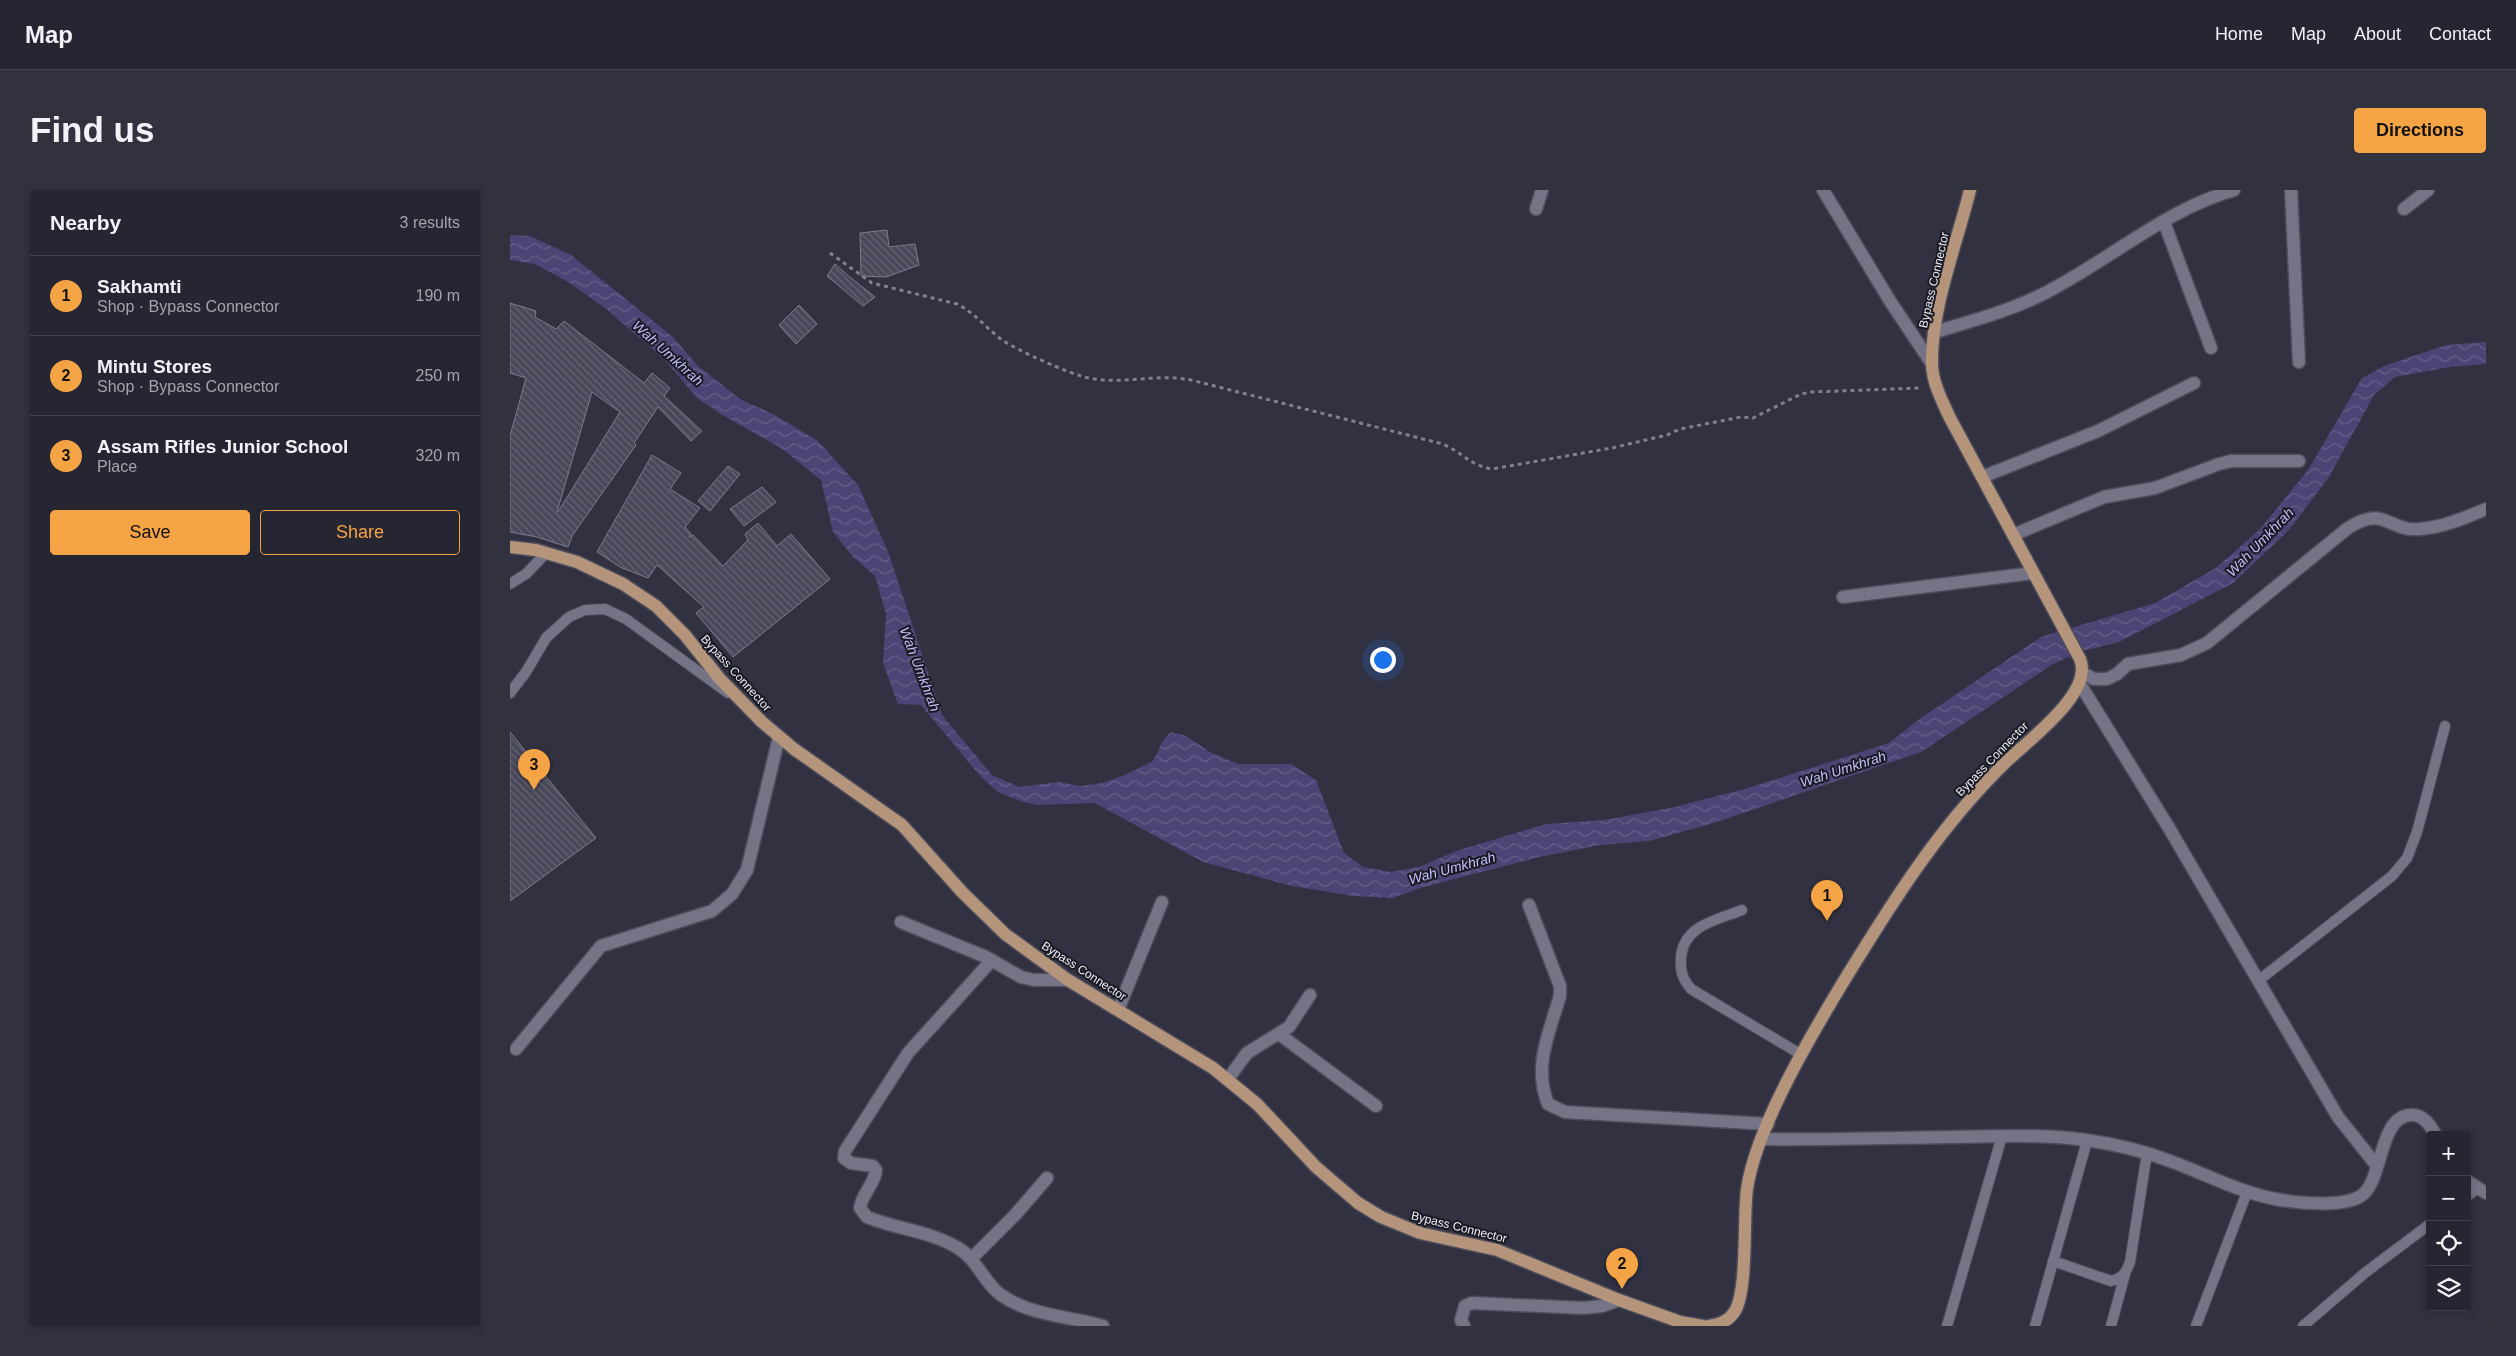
<!DOCTYPE html>
<meta charset="utf-8">
<style>
body{margin:0;font-family:Arial,sans-serif;background:#32313e;color:#f1f3f6}
.controls{position:absolute;right:15px;bottom:15px;display:grid;overflow:hidden;border-radius:5px;box-shadow:0 2px 8px #0003}
.controls button{width:45px;height:45px;display:grid;place-items:center;padding:0;border:0;border-bottom:1px solid #42424d;background:#262532;color:#f1f3f6;font:25px sans-serif}
.you{position:absolute;left:872px;top:469px;width:18px;height:18px;margin:-12px;border:4px solid #fff;border-radius:50%;background:#1a73e8;box-shadow:0 0 0 8px #1a73e833}
.badge{display:grid;place-items:center;width:32px;height:32px;border-radius:50%;background:#f4a444;color:#111;font-size:16px;font-weight:700}
.pin{position:absolute;translate:-50% -41px;filter:drop-shadow(0 1px 2px #0008)}
.pin::after{content:'';position:absolute;top:26px;width:18px;height:15px;background:inherit;clip-path:polygon(0 0,100% 0,50% 100%)}
.list{margin:0;padding:0;list-style:none}
h2{display:flex;justify-content:space-between;align-items:center;height:65px;margin:0;padding:0 20px;font-size:21px}
h2 small{font-size:16px;font-weight:400;color:#a4a5ac}
.list li{display:grid;grid-template-columns:32px 1fr auto;gap:15px;align-items:center;box-sizing:border-box;height:80px;padding:0 20px;border-top:1px solid #42424d}
.list b{display:block;font-size:19px;white-space:nowrap}
.list p{margin:0;font-size:16px;white-space:nowrap;color:#a4a5ac}
.list em{font-size:16px;font-style:normal;color:#a4a5ac}
.actions{display:flex;gap:10px;padding:15px 20px}
.actions a{flex:1;padding:11px 0;border:1px solid #f4a444;border-radius:5px;text-align:center;font-size:18px;color:#f4a444}
.actions .main{background:#f4a444;color:#111}
.icon{flex:none;width:28px;height:28px;fill:none;stroke:currentColor;stroke-width:2;stroke-linecap:round;stroke-linejoin:round}
.map{position:relative;flex:none;width:1976px;height:1136px;overflow:hidden;border-radius:5px}
header{display:flex;align-items:center;gap:30px;box-sizing:border-box;height:70px;padding:0 25px;background:#262532;border-bottom:1px solid #42424d}
header strong{font-size:24px}
nav{display:flex;gap:28px;margin-inline-start:auto;font-size:18px}
.intro{display:flex;align-items:center;justify-content:space-between;box-sizing:border-box;height:120px;padding:0 30px}
h1{margin:0;font-size:35px}
.button{padding:12px 22px;border-radius:5px;background:#f4a444;color:#111;font-size:18px;font-weight:700}
main{display:flex;gap:30px;padding:0 30px}
aside{flex:1;background:#262532;border-radius:5px;box-shadow:0 2px 8px #0003}
.map>svg:first-child{display:block}
.water{fill:url(#water-waves)}
.building{fill:url(#building-back-hatch);stroke:#7c7b8f;fill-rule:evenodd}
.lines{fill:none;stroke-linecap:round;stroke-linejoin:round}
.service-casing{stroke:#4d4c5a;stroke-width:12}
.minor-casing{stroke:#4d4c5a;stroke-width:15}
.tertiary-casing{stroke:#4d4c5a;stroke-width:15}
.primary-casing{stroke:#4d4c5a;stroke-width:15}
.path{stroke:#81808f;stroke-width:3;stroke-dasharray:4 4;stroke-linecap:butt}
.service{stroke:#757487;stroke-width:10}
.minor{stroke:#757487;stroke-width:12}
.tertiary{stroke:#757487;stroke-width:12}
.primary{stroke:#b4947b;stroke-width:12}
.labels{text-anchor:middle;stroke-width:4;stroke-linejoin:round;paint-order:stroke}
.street-label{font-size:12px;fill:#eeeef9;stroke:#1a1a22}
.water-label{font-size:14px;font-style:italic;fill:#c2befc;stroke:#1a1a22}
</style>
<header>
<strong>Map</strong>
<nav><a>Home</a><a>Map</a><a>About</a><a>Contact</a></nav>
</header>
<div class="intro"><h1>Find us</h1><a class="button">Directions</a></div>
<main>
<aside>
<h2>Nearby<small>3 results</small></h2>
<ul class="list">
<li><span class="badge">1</span><div><b>Sakhamti</b><p>Shop · Bypass Connector</p></div><em>190 m</em></li>
<li><span class="badge">2</span><div><b>Mintu Stores</b><p>Shop · Bypass Connector</p></div><em>250 m</em></li>
<li><span class="badge">3</span><div><b>Assam Rifles Junior School</b><p>Place</p></div><em>320 m</em></li>
</ul>
<div class="actions"><a class="main">Save</a><a>Share</a></div>
</aside>
<div class="map">
<svg width="1976" height="1136" viewBox="0 0 1976 1136">
<defs>
<pattern id="water-waves" width="16" height="10" patternUnits="userSpaceOnUse" patternTransform="scale(1.25)"><rect width="16" height="10" fill="#4b4575"/><path d="M0 5q4-4 8 0t8 0" fill="none" stroke="#656089"/></pattern>
<pattern id="building-back-hatch" width="6" height="6" patternUnits="userSpaceOnUse" patternTransform="scale(1.25)"><rect width="6" height="6" fill="#49485a"/><path d="M-1 5l2 2M0 0l6 6M5-1l2 2" fill="none" stroke="#646372"/></pattern>
</defs>
<rect width="100%" height="100%" fill="#323142"/>
<path class="water" d="M0 45 20 46 61 65 163 147 188 176 230 209 263 224 308 251 348 295 379 364 432 525 482 585 509 597 549 592 571 596 592 593 615 585 643 571 654 549 661 542 676 546 700 562 728 574H781L806 590 834 663 853 677 880 682 909 677 946 661 1036 634 1094 630 1165 617 1238 598 1379 553 1408 530 1531 447 1645 413 1706 378 1750 339 1798 280 1852 188 1874 176 1936 155 1976 152V174L1940 177 1885 187 1864 205 1819 287 1779 340 1723 393 1609 452 1573 461 1543 474 1411 562 1207 632 1139 651 1090 655 1029 667 910 698 883 708 843 706 782 696 693 672 585 613 527 615 510 611 488 602 471 587 411 515 388 514 373 473 376 424 365 386 343 367 323 342 311 290 271 258 214 226 187 208 154 169 95 118 58 92 25 74 0 70Z"/>
<path class="building" d="M377 40 379 57 405 54 409 75 376 87 351 86 350 43Z
M325 74 341 88 365 107 353 116 317 86Z
M0 113 26 121 25 127 46 139 54 131 134 193 142 183 160 198 154 206 192 241 181 251 148 217 124 253 126 255 62 346 58 357 27 347 0 342V246L16 188 0 183ZM82 202 110 222 48 322H47Z
M289 115 307 134 286 154 269 135Z
M142 265 171 283 160 299 190 318 175 337 181 344 179 347 183 345 213 376 238 350 235 344 248 333 267 356 281 344 320 389 223 467 186 423 194 417 147 375 138 388 110 377 87 362Z
M218 276 230 284 200 321 188 311Z
M252 297 266 312 234 336 220 319Z
M0 542 86 648 0 711Z"/>
<g class="lines">
<g class="service-casing">
<path id="service" d="M0 394 16 384 36 363
M0 503 16 482 36 448 59 427 75 420 95 419 116 429 218 503
M1232 720C1207 730 1174 735 1171 767 1170 781 1172 788 1181 799L1292 865
M1748 791 1882 686 1897 668 1907 642 1935 536
M1957 1006 1967 999
M1543 1071 1601 1091C1613 1088 1616 1083 1620 1072L1637 963
M1437 1136 1492 946
M1525 1136 1577 951
M1601 1136 1615 1084
M1686 1136 1737 1002
M1793 1136 1856 1082 1920 1034"/>
</g>
<g class="minor-casing">
<path id="minor" d="M1781 0 1789 172
M1026 19 1032 0
M1894 19 1918 0
M1654 32 1701 158
M1425 142C1462 131 1499 121 1533 104 1597 72 1654 20 1724 0
M1472 287 1588 241 1684 193
M1503 345 1594 307 1645 298 1709 274 1721 271H1789
M1333 407 1523 383
M1573 483 1584 489H1597L1607 484 1618 474 1671 465 1697 453 1838 338C1876 314 1877 342 1910 339 1934 337 1954 328 1976 319
M1570 494 1659 638 1828 927 1867 976
M1019 715 1050 796V806C1039 843 1023 877 1038 914L1055 922 1258 934
M391 732 476 767 511 787 524 790H558
M482 770 398 863 335 961 334 968 341 973 363 976 366 980C365 994 352 1003 350 1018L357 1027C386 1039 420 1041 448 1058 467 1069 474 1093 491 1105 521 1126 559 1126 593 1136
M608 820 652 712
M769 844 866 916
M6 859 91 756 202 721 222 704 237 680 269 547
M718 889 737 863 779 837 800 805
M461 1069 505 1025 537 988
M954 1136 951 1130 955 1116 962 1113 1074 1118 1092 1116 1109 1110"/>
</g>
<g class="tertiary-casing">
<path id="tertiary" d="M1313 0 1380 111 1422 174
M1251 949C1314 950 1377 948 1440 947 1485 946 1531 944 1576 950 1604 954 1634 961 1660 971 1696 984 1732 1004 1771 1010 1791 1013 1831 1017 1849 1007 1874 995 1867 926 1901 925 1913 924 1920 935 1926 945
M1957 991 1976 1003"/>
</g>
<g class="primary-casing">
<path id="primary" d="M0 357 26 360 67 372 113 394 146 416 175 445 210 489 252 532 284 559 392 635 452 702 495 744 558 790 703 878 747 914 806 977 848 1013 871 1027 910 1043 987 1060 1109 1110 1170 1132 1193 1136
M1199 1136C1210 1134 1219 1131 1225 1121 1238 1099 1233 1029 1237 999 1246 938 1300 847 1332 794 1381 714 1430 635 1498 570 1520 549 1584 502 1570 469L1440 228C1432 211 1422 192 1422 173 1421 119 1447 53 1460 0"/>
</g>
<path class="path" d="M320 63 362 93 447 114C465 123 476 138 492 150 507 160 561 185 579 188 612 195 647 183 681 190L929 253C951 260 958 275 982 279L1102 258 1157 245 1170 239 1231 227 1243 228 1291 204 1301 202 1411 198"/>
<use href="#service" class="service"/>
<use href="#minor" class="minor"/>
<use href="#tertiary" class="tertiary"/>
<use href="#primary" class="primary"/>
</g>
<g class="labels">
<g class="street-label">
<text transform="translate(1424 90) rotate(-77)" y="4">Bypass Connector</text>
<text transform="translate(226 483) rotate(48)" y="4">Bypass Connector</text>
<text transform="translate(1482 569) rotate(-46)" y="4">Bypass Connector</text>
<text transform="translate(574 781) rotate(33)" y="4">Bypass Connector</text>
<text transform="translate(949 1037) rotate(14)" y="4">Bypass Connector</text>
</g>
<g class="water-label">
<text transform="translate(158 163) rotate(42)" y="5">Wah Umkhrah</text>
<text transform="translate(1750 352) rotate(-46)" y="5">Wah Umkhrah</text>
<text transform="translate(410 479) rotate(69)" y="5">Wah Umkhrah</text>
<text transform="translate(1333 579) rotate(-18)" y="5">Wah Umkhrah</text>
<text transform="translate(942 678) rotate(-15)" y="5">Wah Umkhrah</text>
</g>
</g>
</svg>
<div class="controls">
<button>+</button>
<button>−</button>
<button><svg class="icon" aria-label="locate" viewBox="0 0 24 24"><circle cx="12" cy="12" r="6"/><path d="M12 2v4M12 18v4M2 12h4M18 12h4"/></svg></button>
<button><svg class="icon" aria-label="layers" viewBox="0 0 24 24"><path d="M12 4l9 5-9 5-9-5zM3 14l9 5 9-5"/></svg></button>
</div>
<div class="you"></div>
<div class="pin badge" style="left:1317px;top:731px">1</div>
<div class="pin badge" style="left:1112px;top:1099px">2</div>
<div class="pin badge" style="left:24px;top:600px">3</div>
</div>
</main>
